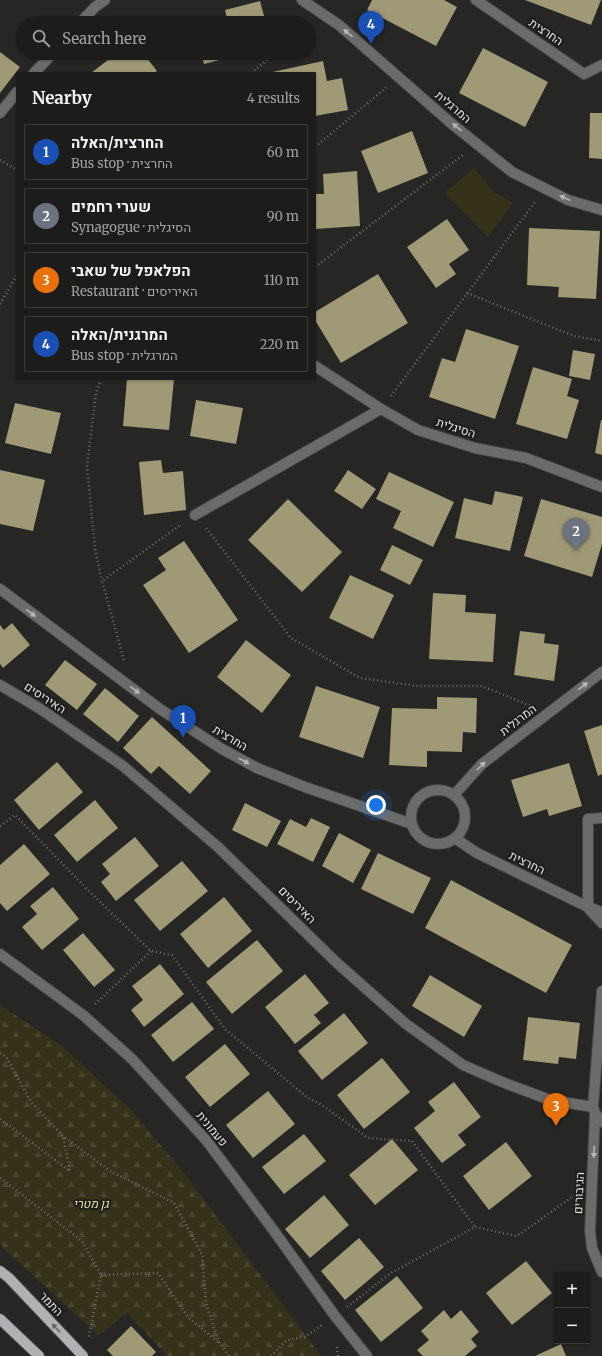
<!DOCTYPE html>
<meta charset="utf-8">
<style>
body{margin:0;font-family:Merriweather,Heebo,serif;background:#252524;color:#f1f3f6}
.controls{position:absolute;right:12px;bottom:12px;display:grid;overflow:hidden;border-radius:0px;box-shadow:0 1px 3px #0004}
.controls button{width:36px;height:36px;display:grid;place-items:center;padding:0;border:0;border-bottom:1px solid #3a3a3a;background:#1c1c1b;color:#f1f3f6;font:20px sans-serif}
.you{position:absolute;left:376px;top:805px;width:14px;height:14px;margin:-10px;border:3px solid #fff;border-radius:50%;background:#1a73e8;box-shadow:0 0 0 6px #1a73e833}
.badge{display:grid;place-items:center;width:26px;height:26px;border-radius:50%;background:#1a73e8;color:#fff;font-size:13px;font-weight:700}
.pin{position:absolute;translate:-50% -33px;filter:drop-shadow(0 1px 2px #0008)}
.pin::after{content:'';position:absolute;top:21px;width:14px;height:12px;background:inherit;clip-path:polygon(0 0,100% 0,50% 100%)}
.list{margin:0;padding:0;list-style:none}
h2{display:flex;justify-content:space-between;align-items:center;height:52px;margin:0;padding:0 16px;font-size:17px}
h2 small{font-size:13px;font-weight:400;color:#a0a1a3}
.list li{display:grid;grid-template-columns:26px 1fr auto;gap:12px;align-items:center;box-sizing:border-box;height:56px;margin:0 8px 8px;padding:0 8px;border:1px solid #3a3a3a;border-radius:0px}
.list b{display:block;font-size:15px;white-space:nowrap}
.list p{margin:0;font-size:13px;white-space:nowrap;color:#a0a1a3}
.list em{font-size:13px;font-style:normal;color:#a0a1a3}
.icon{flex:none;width:22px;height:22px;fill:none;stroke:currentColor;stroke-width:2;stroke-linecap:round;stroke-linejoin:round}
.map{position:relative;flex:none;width:602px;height:1356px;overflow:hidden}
.search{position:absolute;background:#1c1c1b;box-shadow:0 1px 3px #0004;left:16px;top:16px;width:300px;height:44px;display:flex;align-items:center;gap:10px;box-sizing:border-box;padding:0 14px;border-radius:22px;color:#a0a1a3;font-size:15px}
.panel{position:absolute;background:#1c1c1b;box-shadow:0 1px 3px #0004;left:16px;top:72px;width:300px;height:308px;border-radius:0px}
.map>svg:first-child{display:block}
.forest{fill:url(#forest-firs)}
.park{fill:#36321a}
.building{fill:#9f9976}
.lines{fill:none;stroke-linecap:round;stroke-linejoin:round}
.minor-casing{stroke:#444442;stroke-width:12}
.major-casing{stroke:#444442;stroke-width:12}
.path{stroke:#71716f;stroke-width:2.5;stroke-dasharray:1 3;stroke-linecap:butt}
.minor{stroke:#6c6b6c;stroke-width:10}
.major{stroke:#b2b0b2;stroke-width:10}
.oneway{fill:#b9b8b8}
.oneway2{fill:#686666}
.labels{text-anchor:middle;stroke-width:4;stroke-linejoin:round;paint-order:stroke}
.street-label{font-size:12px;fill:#e3e2e1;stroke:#1d1d1b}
.park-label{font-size:12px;font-style:italic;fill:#ece1a5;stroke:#1d1d1b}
</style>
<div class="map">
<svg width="602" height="1356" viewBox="0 0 602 1356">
<defs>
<pattern id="forest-firs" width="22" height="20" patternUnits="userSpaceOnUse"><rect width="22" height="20" fill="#36321a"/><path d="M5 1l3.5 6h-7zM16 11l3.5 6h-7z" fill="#494630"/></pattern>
</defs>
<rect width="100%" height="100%" fill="#262624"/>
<path class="forest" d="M0 1005 62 1046 131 1110 184 1173 321 1356H167L127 1312 99 1336 0 1245Z"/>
<path class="park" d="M474 168 494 192 513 203 488 237 445 193Z"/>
<path class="building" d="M372 0H444L457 7 436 46 367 10Z
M525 0H601L591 25Z
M260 1 266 23H228L225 10Z
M483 48 548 82 525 127 459 93Z
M0 52 20 67 0 93Z
M117 53H143L157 71 154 73H91Z
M201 53H243V54L204 64Z
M323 61 327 81 342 78 348 110 315 116V73H268Z
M590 113H602V159L589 158Z
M412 131 428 173 378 193 361 151Z
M357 171 360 226 315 229V194H324L323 174Z
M447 219 469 250 449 264 456 274 436 288 407 247Z
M529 228 600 231 596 299 558 297 559 287 527 285Z
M378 274 408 323 341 363 315 320V312Z
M466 329 519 346 495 419 429 397 442 358 455 362Z
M573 350 595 354 590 380 569 376Z
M533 367 572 379 567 396 579 400 567 439 516 424Z
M127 379H174L169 430 123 426Z
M196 400 243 408 236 444 190 436Z
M15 403 61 413 51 454 5 443Z
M601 420H602V455L595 453Z
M161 460 163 473 183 471 186 510 144 515 139 462Z
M0 470 45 480 33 531 0 524Z
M348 470 376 489 362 509 334 491Z
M389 472 454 502 433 547 393 528 401 511 376 499Z
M495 491 523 497 510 551 455 538 464 498 492 505Z
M288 499 342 552 302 592 248 540Z
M541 499 602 517V544L592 577 524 556Z
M184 541 238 620 189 653 143 585 166 570 158 558Z
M392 545 423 560 410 585 380 570Z
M350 575 394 595 373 639 329 618Z
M433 593 466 595 465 612 496 614 493 662 429 659Z
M12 623 30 645 3 668 0 664V625L4 630Z
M520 631 545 634 544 643 559 645 554 681 514 675Z
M246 640 291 675 262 713 217 677Z
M65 660 97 684 77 710 45 685Z
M316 686 380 707 363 758 299 737Z
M105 688 139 716 118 742 83 714Z
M437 697 477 698 476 733 463 732 462 752 427 751V767L389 765 392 708 437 709Z
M152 717 211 771 190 794 159 766 151 774 123 748Z
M602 725V774L598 776 584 731Z
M57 762 83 792 39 830 14 800Z
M569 763 582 806 549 816 547 809 523 817 511 780Z
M95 800 118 828 77 862 54 835Z
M245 803 281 821 267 847 232 830Z
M311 818 330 827 313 862 277 844 290 819 306 827Z
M339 833 371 850 353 883 322 866Z
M135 837 159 866 116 901 101 882 110 874 102 864Z
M24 844 50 874 7 911 0 903V865Z
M378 853 431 878 413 914 361 889Z
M182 861 208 891 160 931 134 900Z
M451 880 572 945 546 993 425 928Z
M53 887 79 919 42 950 22 927 37 914 30 906Z
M224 897 252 931 208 968 180 934Z
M83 933 115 970 94 987 63 950Z
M257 940 283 971 232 1014 206 982Z
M160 964 184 994 144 1027 131 1010 143 1000 132 986Z
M305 974 329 1003 314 1015 321 1023 295 1044 265 1007Z
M430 975 482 1006 464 1037 412 1006Z
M192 1002 214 1029 173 1062 151 1035Z
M344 1013 368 1043 322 1080 298 1051Z
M528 1017 580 1023 576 1059 559 1057 558 1064 523 1060Z
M225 1044 250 1074 210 1107 185 1077Z
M382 1058 410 1092 364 1129 337 1095Z
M454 1082 481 1117 458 1135 466 1145 442 1163 414 1128 435 1111 428 1102Z
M268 1091 295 1124 253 1158 226 1125Z
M304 1134 326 1161 284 1194 262 1167Z
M392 1139 418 1170 375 1205 349 1175Z
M506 1142 532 1176 489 1210 463 1176Z
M324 1195 349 1225 310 1258 285 1229Z
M359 1238 384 1267 345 1300 321 1271Z
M526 1261 552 1293 512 1325 486 1293Z
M397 1276 423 1308 381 1342 355 1310Z
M444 1310 451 1319 461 1310 479 1332 471 1339 477 1346 465 1356H423L417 1350 429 1340 421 1331Z
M131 1326 156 1352 152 1356H113L107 1350Z
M561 1344 566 1356H535Z"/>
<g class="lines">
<g class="minor-casing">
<path id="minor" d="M302 0 339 25 452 124 512 172 568 200 602 210
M476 0 584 74 602 65
M80 23 95 7 105 0
M34 73 53 53
M0 113 17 92
M315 366 381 409 418 430 475 448 526 458 602 487
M195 515 381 409
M0 589 160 709 222 749 257 768 305 787 412 824
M0 685 39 708 123 766 218 847 337 963 406 1024 463 1065 502 1082 550 1100 593 1107
M411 817a27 27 0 1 1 54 0a27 27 0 1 1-54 0Z
M454 795 482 764 602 672
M456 839 477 853 588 907 602 912
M588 907V819L602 818
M589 909 602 923
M0 954 83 1015 132 1059 206 1140 274 1231 335 1316 367 1356
M602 991 593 1107 595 1113 602 1122
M595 1113 590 1231 592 1248 602 1272"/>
</g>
<g class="major-casing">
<path id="major" d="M0 1271 9 1278 83 1356
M0 1319 39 1356"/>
</g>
<path class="path" d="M251 73 276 53
M315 147 387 87
M0 160 17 170
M315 267 463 155
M467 293 574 336 602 341
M0 304 17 275
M101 379 96 393 87 466 95 549 102 581
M391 396 535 202
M206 528 291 638 360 678 417 686H482L531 706
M124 660 102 581 182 524
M0 826 15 815 91 893 151 951 172 955 225 1029 308 1098 319 1103 368 1138 412 1141 475 1227
M95 1004 151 951
M0 1053 6 1057 31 1102 63 1136 110 1171 174 1203 202 1254 206 1304 219 1342 229 1356
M0 1119 70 1171 63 1136
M0 1178 82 1241 101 1275 89 1337
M101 1275 158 1273 188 1317 218 1342
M347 1307 391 1273 475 1227 517 1236 575 1195
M337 1347 338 1356
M271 1356 287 1340 305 1337 322 1325"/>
<use href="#minor" class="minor"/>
<use href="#major" class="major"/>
</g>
<defs><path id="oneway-solid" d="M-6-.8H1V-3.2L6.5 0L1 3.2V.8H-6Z"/></defs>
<g class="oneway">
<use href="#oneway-solid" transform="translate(348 33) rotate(-139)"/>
<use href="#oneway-solid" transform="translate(457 127) rotate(-141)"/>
<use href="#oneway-solid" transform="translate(565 198) rotate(-156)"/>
<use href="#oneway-solid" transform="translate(31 613) rotate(37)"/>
<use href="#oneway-solid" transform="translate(583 686) rotate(-38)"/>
<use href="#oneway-solid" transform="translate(135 690) rotate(37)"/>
<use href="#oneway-solid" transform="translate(244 761) rotate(29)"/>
<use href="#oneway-solid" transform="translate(481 766) rotate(-45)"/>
<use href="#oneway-solid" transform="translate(594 1152) rotate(92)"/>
</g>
<use class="oneway2" href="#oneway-solid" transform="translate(56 1328) rotate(-134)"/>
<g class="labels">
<g class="street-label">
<text transform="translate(546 32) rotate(34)" y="4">החרצית</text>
<text transform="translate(453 107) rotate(40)" y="4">המרגלית</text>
<text transform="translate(456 428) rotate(18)" y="4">הסיגלית</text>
<text transform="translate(45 698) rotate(33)" y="4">האיריסים</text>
<text transform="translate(518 720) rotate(-38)" y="4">המרגלית</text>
<text transform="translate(230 738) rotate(31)" y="4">החרצית</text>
<text transform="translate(527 863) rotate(26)" y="4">החרצית</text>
<text transform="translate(297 905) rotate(45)" y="4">האיריסים</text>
<text transform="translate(212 1129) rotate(50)" y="4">פעמונית</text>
<text transform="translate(579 1193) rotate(-87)" y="4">הגיבורים</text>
<text transform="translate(51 1304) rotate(46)" y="4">התמר</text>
</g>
<g class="park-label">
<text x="91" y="1208">גן מטרי</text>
</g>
</g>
</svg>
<div class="controls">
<button>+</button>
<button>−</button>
</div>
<div class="you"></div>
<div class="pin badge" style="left:183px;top:738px;background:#1a4fb4">1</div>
<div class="pin badge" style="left:576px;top:551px;background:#6b7280">2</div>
<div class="pin badge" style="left:556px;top:1126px;background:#e8710a">3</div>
<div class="pin badge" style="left:371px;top:44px;background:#1a4fb4">4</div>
<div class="search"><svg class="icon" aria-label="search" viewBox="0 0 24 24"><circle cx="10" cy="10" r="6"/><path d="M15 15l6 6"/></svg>Search here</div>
<section class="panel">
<h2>Nearby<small>4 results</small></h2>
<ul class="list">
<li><span class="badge" style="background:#1a4fb4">1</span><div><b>החרצית/האלה</b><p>Bus stop · החרצית</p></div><em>60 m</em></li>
<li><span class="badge" style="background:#6b7280">2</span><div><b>שערי רחמים</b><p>Synagogue · הסיגלית</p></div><em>90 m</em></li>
<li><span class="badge" style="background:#e8710a">3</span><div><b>הפלאפל של שאבי</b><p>Restaurant · האיריסים</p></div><em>110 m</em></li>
<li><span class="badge" style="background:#1a4fb4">4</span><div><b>המרגנית/האלה</b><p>Bus stop · המרגלית</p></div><em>220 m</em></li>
</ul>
</section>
</div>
